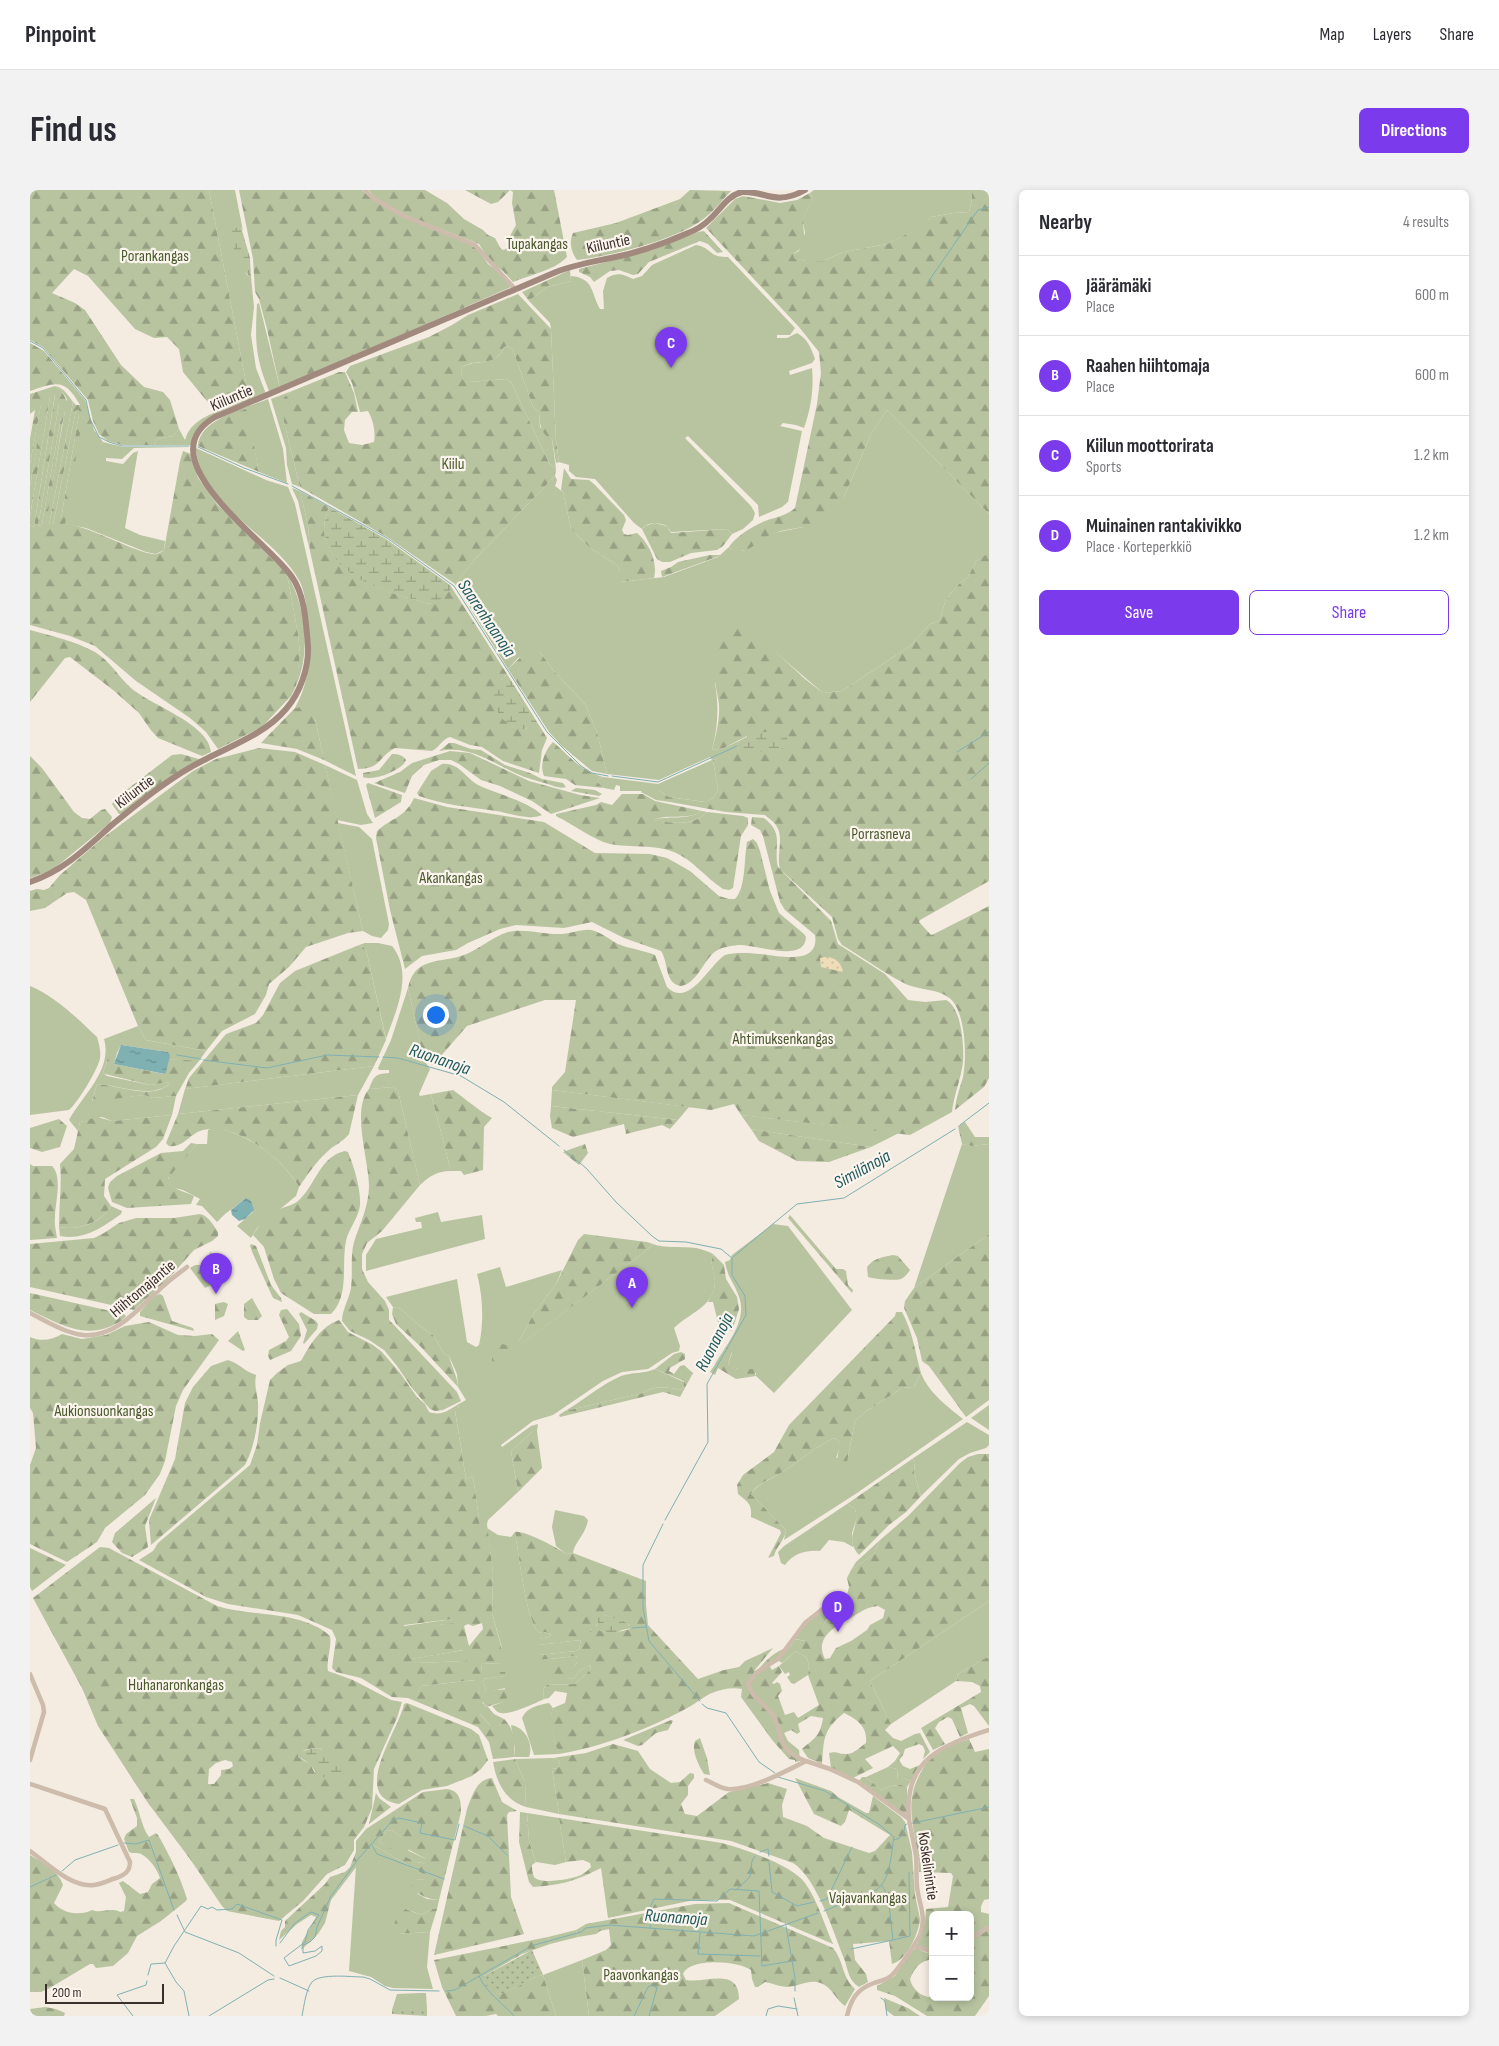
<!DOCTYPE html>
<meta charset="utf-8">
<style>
body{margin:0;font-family:"Sofia Sans Condensed",sans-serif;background:#f2f2f3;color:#2b2b33}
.controls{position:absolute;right:15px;bottom:15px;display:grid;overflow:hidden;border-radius:8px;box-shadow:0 2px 8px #0003}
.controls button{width:45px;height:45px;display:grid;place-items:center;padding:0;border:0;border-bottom:1px solid #e1e1e2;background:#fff;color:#2b2b33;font:25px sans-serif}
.scale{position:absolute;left:15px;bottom:12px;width:119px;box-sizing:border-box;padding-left:5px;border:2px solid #3b302b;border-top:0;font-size:14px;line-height:18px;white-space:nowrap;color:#3b302b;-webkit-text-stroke:4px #fbf5ee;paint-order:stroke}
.you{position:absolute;left:405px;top:824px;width:18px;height:18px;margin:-12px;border:4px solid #fff;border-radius:50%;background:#1a73e8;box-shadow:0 0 0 8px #1a73e833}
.badge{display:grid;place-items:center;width:32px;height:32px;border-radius:50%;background:#7c3aed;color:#fff;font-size:16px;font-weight:700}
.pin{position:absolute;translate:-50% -41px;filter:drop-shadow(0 1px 2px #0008)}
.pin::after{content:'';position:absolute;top:26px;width:18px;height:15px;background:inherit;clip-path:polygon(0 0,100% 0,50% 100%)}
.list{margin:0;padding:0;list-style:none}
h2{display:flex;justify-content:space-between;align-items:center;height:65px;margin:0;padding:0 20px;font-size:21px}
h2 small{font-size:16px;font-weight:400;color:#7c7c81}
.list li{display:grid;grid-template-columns:32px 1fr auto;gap:15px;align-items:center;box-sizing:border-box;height:80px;padding:0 20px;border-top:1px solid #e1e1e2}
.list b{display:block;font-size:19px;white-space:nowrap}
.list p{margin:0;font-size:16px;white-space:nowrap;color:#7c7c81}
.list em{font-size:16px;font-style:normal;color:#7c7c81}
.actions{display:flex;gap:10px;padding:15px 20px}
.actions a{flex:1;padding:11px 0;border:1px solid #7c3aed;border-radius:8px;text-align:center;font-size:18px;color:#7c3aed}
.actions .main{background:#7c3aed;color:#fff}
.map{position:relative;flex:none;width:959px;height:1826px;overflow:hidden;border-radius:8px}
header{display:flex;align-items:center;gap:30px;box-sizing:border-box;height:70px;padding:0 25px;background:#fff;border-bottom:1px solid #e1e1e2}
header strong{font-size:24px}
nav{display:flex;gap:28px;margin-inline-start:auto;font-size:18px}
.intro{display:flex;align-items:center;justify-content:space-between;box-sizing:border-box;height:120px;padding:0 30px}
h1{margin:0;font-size:35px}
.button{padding:12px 22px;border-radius:8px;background:#7c3aed;color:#fff;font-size:18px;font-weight:700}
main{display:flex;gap:30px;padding:0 30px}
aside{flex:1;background:#fff;border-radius:8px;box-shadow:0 2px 8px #0003}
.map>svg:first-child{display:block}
.grass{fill:#b8c4a0}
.forest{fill:url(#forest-firs);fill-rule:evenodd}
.wetland{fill:url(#wetland-marsh)}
.sand{fill:url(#sand-dots)}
.park{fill:url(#park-dots)}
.water{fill:url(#water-ripples)}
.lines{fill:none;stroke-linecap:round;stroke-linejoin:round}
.stream{stroke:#7fb0b2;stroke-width:1}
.street{stroke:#cdbbac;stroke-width:4.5}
.secondary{stroke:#a18a7d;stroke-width:6}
.labels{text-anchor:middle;stroke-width:4.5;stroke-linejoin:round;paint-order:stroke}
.park-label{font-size:16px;fill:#4a5a2e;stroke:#fbf5ee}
.street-label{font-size:16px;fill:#3b302b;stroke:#fbf5ee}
.water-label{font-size:18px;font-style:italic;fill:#1f5a5e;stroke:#fbf5ee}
</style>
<header>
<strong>Pinpoint</strong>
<nav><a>Map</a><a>Layers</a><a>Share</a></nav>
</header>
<div class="intro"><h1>Find us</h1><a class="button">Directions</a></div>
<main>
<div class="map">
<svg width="959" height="1826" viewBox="0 0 959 1826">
<defs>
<pattern id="forest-firs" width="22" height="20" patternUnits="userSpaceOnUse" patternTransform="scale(1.25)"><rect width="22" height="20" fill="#b8c4a0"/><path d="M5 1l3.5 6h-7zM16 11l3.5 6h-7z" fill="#97a083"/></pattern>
<pattern id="wetland-marsh" width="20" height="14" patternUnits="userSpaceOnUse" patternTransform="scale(1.25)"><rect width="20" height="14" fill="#b8c4a0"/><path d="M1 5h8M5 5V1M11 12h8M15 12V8" fill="none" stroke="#97a083"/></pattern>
<pattern id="sand-dots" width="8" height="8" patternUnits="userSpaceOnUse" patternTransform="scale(1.25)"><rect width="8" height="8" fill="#efdcb8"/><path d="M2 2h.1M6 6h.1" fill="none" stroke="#cebd9e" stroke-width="1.8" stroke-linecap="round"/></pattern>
<pattern id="park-dots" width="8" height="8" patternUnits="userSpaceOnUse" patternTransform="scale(1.25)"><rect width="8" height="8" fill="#b8c4a0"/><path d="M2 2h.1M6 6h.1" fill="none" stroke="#97a083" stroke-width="1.8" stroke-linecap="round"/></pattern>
<pattern id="water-ripples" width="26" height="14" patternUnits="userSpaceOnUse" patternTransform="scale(1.25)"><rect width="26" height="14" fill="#7fb0b2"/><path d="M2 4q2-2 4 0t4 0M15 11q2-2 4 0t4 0" fill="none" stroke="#699091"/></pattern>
</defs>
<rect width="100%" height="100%" fill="#f4ebe1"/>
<path class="grass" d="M179 0H205L213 41 211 37 206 64 217 85 221 87 224 117 221 145 226 178 236 204C210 214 167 223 161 255H124L127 249 143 246 149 239 155 250C162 226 187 224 205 213 210 210 214 206 218 203Z
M784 0H942V9L939 22 923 23 901 27 888 39 857 54 814 62 792 71H776L763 68V64L769 61 775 43 773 31 775 23 783 9 780 3Z
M666 55C683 58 677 67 698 67L765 138 760 145H747V148H757L767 143C778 149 781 158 785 169L782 173 759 181 760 185 782 178C784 199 781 218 774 238L766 235 753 233 750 236 772 241 758 312 752 317 729 327 728 315 658 246 655 248 721 316 725 323 723 330 713 339 702 344 697 339 641 342 637 336C629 333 618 331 612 339L604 333 565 289 546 287 539 281V275L529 272 526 251 521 139 520 133 499 111 517 97 541 91V86C564 88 561 103 570 119H574L573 101 577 88C588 82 592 84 603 89L612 86 622 75Z
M229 113 250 198 240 203C225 167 225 152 227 114Z
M478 156 483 160 503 217 509 222 510 237 522 249 526 279 519 273 481 192 476 189 439 192 433 191 431 184 432 177C445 169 467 177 474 157Z
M25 196C33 197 38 205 43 212L19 335H15L37 209 31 200Z
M262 201 254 207V232L270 297 262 294 257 275 256 258 241 209Z
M25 204 4 337 0 335V326L20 207Z
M238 209 253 259 257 293 229 282 216 218 168 256C169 229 216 218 238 209Z
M15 211 0 296V274L11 214Z
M29 214H31V227L13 328 12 335 8 336Z
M46 220H49V224L31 329 30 335H23Z
M857 220 959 324V364L946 371 938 387 929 394 916 409 909 431 900 434 880 456 812 501 793 503 743 460 685 493C689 517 688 536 682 560L694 558 709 551 707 556 709 561 683 570 688 600 683 608 675 612 639 607 630 601H590V596L586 595 584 600 574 598 567 592 569 589 573 587 628 594 682 570 680 567 629 590 577 584 567 542 555 514 523 480 510 462 488 468 478 479 425 394 447 367 525 286 527 290 525 296 533 302 541 339 560 358 587 375 590 381V392L634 387 688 367 699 357 701 359 713 361 743 343 774 337 814 307 841 244Z
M53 223 71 255 73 252 93 257H161L104 258 92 269 76 268V271L93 274 103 263 108 261 95 338 110 345 135 351 134 360 126 364 116 362 56 338 34 334Z
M166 258 236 290 258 297 265 314 326 586 294 570 285 528 270 517 265 518C279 492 282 466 278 437 277 423 276 405 270 392 244 343 171 319 166 258Z
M262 298 270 301 278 335 280 361 268 311Z
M257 384C276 416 281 462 266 496L270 463 268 444Z
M295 575 327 590 337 624 343 633 331 635 307 630Z
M672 621 677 622C663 637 640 633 622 630 639 625 657 631 672 621Z
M308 633 329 637 342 649 359 734 358 740 351 748 342 746 333 741Z
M335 753H348L362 756C384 783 366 821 356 849L336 759 329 755Z
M0 796C25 806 48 829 67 847 69 854 71 861 70 868 69 878 47 914 39 920L0 925Z
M378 798 394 870 400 879 389 904 390 906 401 904 421 981C407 981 400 986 390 995L368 901 363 897 339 899C344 886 345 884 359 883V880H349L348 878 361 850Z
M108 836 116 850 176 861 169 871 166 872 139 869 138 862 91 855 87 863 85 862 77 871 73 883 77 886 120 895 140 892V893C123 910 89 895 67 894L62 911 114 905 123 908 146 906 142 925 82 931 72 927 50 932 48 941 39 930C52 906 83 880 74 849Z
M344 876 328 905 148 924 155 899Z
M522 900 659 917 648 930 521 916Z
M711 925 869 943 841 957 721 939Z
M183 938C217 942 252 968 269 997L266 1006 227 1038 221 1048 207 1036 223 1022 215 1009 195 1024 187 1032 172 1016 166 1015 170 1009 153 1000 144 998 138 991 139 985 167 954H177L178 940Z
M932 954 942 956 959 954V1044L884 1098Z
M81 1016 92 1021 91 1024C73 1037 53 1051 30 1046L29 1037C49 1041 71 1033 81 1016Z
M408 1022 411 1032 452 1025 455 1049 336 1081V1065L346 1049 392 1038 391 1032H386L385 1028Z
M743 1034 758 1036 822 1120 744 1203 726 1186V1183C717 1180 705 1180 698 1174L702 1163 696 1158 687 1174H685C696 1155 718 1130 709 1107 704 1092 698 1089 695 1072L700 1070 702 1065Z
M623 1054C644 1061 661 1052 683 1064 679 1074 685 1082 685 1092 685 1116 658 1124 644 1138L650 1156 649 1161 642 1163 618 1179 592 1182 573 1191 523 1225 503 1231 471 1255 472 1257 501 1236 508 1234 507 1241H503L481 1261 488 1302 458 1330 457 1334 450 1336 443 1286 436 1289 425 1220 429 1217 427 1215 436 1210 428 1197 427 1184 419 1166 414 1164 404 1146 386 1133 371 1119 363 1117 356 1107 427 1089 437 1152 446 1157 449 1155C454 1133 453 1106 447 1084L470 1077 476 1097 532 1080 526 1094 503 1125 489 1151 490 1155 617 1060Z
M625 1179 654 1192 653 1198 650 1200C636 1197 625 1195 613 1203L535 1221C554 1210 570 1195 591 1186 602 1182 614 1184 625 1179Z
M891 1183C898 1202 918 1217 933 1229L827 1303 754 1350 756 1340 721 1304C729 1292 743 1289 754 1281 771 1270 785 1257 804 1248L809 1251V1259L806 1268 818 1267 825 1231 835 1222 872 1198 884 1197Z
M959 1215V1240L941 1228Z
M937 1232 959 1245V1255L956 1258 940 1263 929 1269 891 1306 884 1282 885 1272 882 1269Z
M817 1314 825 1319 827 1327 822 1343 823 1357 814 1352 799 1350 790 1361C776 1360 764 1363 755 1375L751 1373 748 1362 754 1356Z
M525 1320 554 1326 558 1330C556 1344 544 1353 543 1363L536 1364 526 1356 522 1337Z
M457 1338 468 1345 481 1347 485 1342C488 1359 497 1437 510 1443L514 1442 521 1445 519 1447 509 1449 508 1455 551 1450 549 1459 546 1461 509 1465 511 1470 546 1466 548 1468V1472L545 1475 518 1485V1490L545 1488 549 1481 560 1475 561 1479 545 1494 517 1495 513 1499 514 1509C506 1513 480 1525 471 1523 467 1523 465 1519 462 1516L473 1512 475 1498 458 1502 456 1501 453 1489 475 1486 452 1482 451 1474 471 1473 472 1458 462 1423 463 1383Z
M850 1350 844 1364 821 1380 826 1372Z
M959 1411V1466L928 1484 926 1491 861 1534 840 1491Z
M802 1417C800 1426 787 1448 777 1451 774 1451 768 1449 764 1449 775 1434 785 1425 802 1417Z
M423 1429V1433L374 1440V1436Z
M434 1460 436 1471 386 1473 381 1469Z
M766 1461 777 1468 779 1476 778 1485 764 1494 761 1493 757 1487 760 1485 759 1482 755 1484 749 1476Z
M446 1490 450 1502 447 1505 456 1517H458L464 1524 474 1529 469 1536H461L451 1525 388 1502 391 1496Z
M519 1513 523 1518C518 1533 524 1550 529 1564L504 1565 492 1528C497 1517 508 1515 519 1513Z
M481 1535C495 1537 504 1554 499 1567H484L485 1559Z
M523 1568 530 1571 528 1578 522 1579 529 1624 496 1617 495 1592 485 1569Z
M858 1577 868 1579 867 1589 874 1588 881 1591 877 1597C869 1593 859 1596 851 1600L836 1587Z
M497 1623 529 1628 536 1672 525 1675 506 1672 499 1651Z
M362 1640 371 1647 379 1661 396 1669 397 1673C384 1675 361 1658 349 1652L356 1641Z
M343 1655 395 1685V1689L386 1690 388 1704 397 1709 409 1710 407 1719H402L391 1725 377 1719 369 1744 400 1742 397 1777 403 1799 363 1798 355 1796 341 1787 319 1781 326 1676Z
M546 1740 548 1747 520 1754 518 1747Z
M552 1770 559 1826H526L513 1785Z
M390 1803H396L397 1820H362L367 1804Z"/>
<path class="forest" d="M0 0H179L218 203 205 213 185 221 153 182 149 159 137 147 124 148 105 139 58 86 44 79 22 103 45 113 55 120 91 175 114 197 133 202 140 210 149 239 143 246 127 249 124 255H92L78 251 69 244 63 231 58 210 13 157 0 150Z
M209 0H332L342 9 447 58 458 74 470 83 481 97 250 198 237 139 229 109 225 102 223 69Z
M339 0H395L417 13 434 29 453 40 458 45 465 48 471 59 474 60 477 58V51L486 35 482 13 483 2 480 0H524L537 67C525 80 500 85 483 92L473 81 461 73 449 54 373 24 344 7Z
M435 0H480L468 12 461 14Z
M660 0 701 1C693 9 686 19 677 26 651 49 581 66 547 70 541 62 539 52 543 43L586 33 650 9Z
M942 0H959V324L857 220 841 244 814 307 784 344 773 337C763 339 751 340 742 344 730 350 711 370 699 357 705 347 724 335 735 331 746 327 756 326 765 318L787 214 791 183 789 162 769 137 676 38 705 9 713 6 750 13 767 10 780 3 783 9C780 16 775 21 774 28 771 43 781 55 763 64L764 68 776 71H792L814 62 857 54 887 39 901 27 923 23 939 22 942 9Z
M674 41 693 62 687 63 678 54 670 51 619 72 608 84 603 85 589 80 580 81 564 92 560 87 549 82V79L622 60 668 42Z
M540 80 541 91 517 97 499 111 492 102Z
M488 104 521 139 526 251 529 272 526 273 522 249C510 244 510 234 509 222L503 217 483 160 478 156 474 157C466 178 446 168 432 177L431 184 433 190 439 192 476 189 481 192 519 273 526 279 525 286 447 367 425 394 357 347 270 297 254 232V207L262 201 309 182H315L324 203 328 222H322L315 230 314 240 319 253 332 255 344 252C346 242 343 230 338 221L330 222 322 193 316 182 320 176 399 147 422 135 438 125Z
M0 153 14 161 55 210 64 240 73 252 71 255C59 248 57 237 53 225L35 334C59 335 113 367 127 364 129 363 132 362 134 360L150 271 153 261 161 264 168 288 187 314 257 384 268 444 270 463 268 483 266 496 261 506 232 537 188 559 176 542 160 528 106 491 65 456 40 446 0 435V335L4 337 25 205 20 207 0 326V296L14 212 11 215 0 274V249L5 220 0 224V204L25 196 31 200 39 215 35 221 32 235 16 335H19L43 212 46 215H50C35 188 26 192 0 201ZM29 214H31V227L13 328 12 335 8 336ZM46 220H49V224L31 329 29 335H23Z
M217 218 229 282 168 256C176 236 198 227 217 218Z
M534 278 541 289 559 290 564 294 594 325 596 330 592 340 594 344 598 345 607 343C619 353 628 372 624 388L590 392V381L587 375 560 358 541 339 533 302 531 300Z
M270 301 299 317C296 326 292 337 295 347 308 391 362 403 400 414L420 399V395L477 484 471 490 495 539 507 532 517 548 512 560 509 583 473 571 452 557 440 555 420 547C412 549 410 557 402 561L365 558C349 566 351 579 328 579L280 361 278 335Z
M624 333 637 336 641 343 697 339 702 344 693 356 687 360 661 363 640 372H632L627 369 612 339 615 336Z
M959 363V691L890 730 889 732 901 745 904 744 959 716V888L954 897 925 920C926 908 930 898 933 887 937 868 936 818 918 807 907 799 891 800 878 795 855 784 834 768 812 755L808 749 802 727 750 679C746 666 754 649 747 637 745 632 738 628 735 625L696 622 640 612 626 610 611 602 613 600 630 601 639 607 675 612 683 608 688 600 683 570 706 561 714 560 717 546 694 558 682 560C686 545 690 530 689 514 687 500 683 487 685 472 688 457 694 443 701 429L709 428 775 489 793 503 812 501 880 456 900 434 909 431 916 409 929 394 938 387 946 371Z
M680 365H692L632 387 631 381 641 377 648 372Z
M0 440C22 446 45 451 65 462 80 471 88 486 100 497 119 515 179 533 181 562L172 566 128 548 120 539 109 523 83 500 40 467 35 468 0 512Z
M496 462H510L523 480 555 514 567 542 577 584 562 581 532 556 519 542 478 479Z
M270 517H280L285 528 294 570 267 559 231 553 265 518Z
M523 552C541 567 549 580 573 587L569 589 567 592 574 598 545 595 536 589 514 586C509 575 515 560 523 552Z
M419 553H424L441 559 451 560 475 575 500 583 512 589 533 593 536 597C530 599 524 596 518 594 507 591 496 588 485 583 460 571 438 555 409 561Z
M229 558 265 562 295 575 333 741 318 743 276 757 259 777 239 794 236 805 225 824 192 841 176 861 116 850 108 836 56 710 44 702 37 703 15 718 0 721V701L7 699 14 700 19 698 30 685 74 647 163 581 186 569Z
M420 561 440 563 499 591 550 605 570 608 521 624 502 611 470 596 451 590 429 574 421 570H409L394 575 382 586 375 603 344 593 370 582 382 573Z
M151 564 169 569 93 624H89L82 614 86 608 142 565Z
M362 564C368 564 373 565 376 570 373 580 342 592 333 587V583L349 580Z
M0 566 12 578 44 622 52 628 60 629 71 620 75 619 82 627 80 633 21 681 0 688Z
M412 574C429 572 435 588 448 595 467 604 497 611 512 625 498 631 480 623 466 621 439 617 414 615 389 606L387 603 401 581Z
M338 593 372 605 371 612 345 628 336 595Z
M546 598 565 600 572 604 569 606 541 601Z
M592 604H613L625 611 672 621C657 631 638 623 624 630 642 633 663 637 677 622L713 626 718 628V635L711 646 703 698 699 700 693 699C676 688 663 670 644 662 624 654 601 658 580 654 563 650 543 634 526 626V624L566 615 571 612 582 615Z
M384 608 417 617 514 632 565 663 620 664 637 668 660 681 689 706 699 709H705C716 698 714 668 717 652L723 649 727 653 730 661 740 701 749 723 774 744 776 747C775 774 726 754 708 755 701 756 692 757 686 761 673 770 668 793 651 796 634 793 639 773 631 761L594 748 562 732 534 738 486 735 470 739 438 753 426 760 392 766 375 779 360 720 346 648 347 641C361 628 375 628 384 608Z
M722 627 734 628C755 644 743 656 748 677L801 731 808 754 855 784 878 810 895 812 916 810C932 818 934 856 933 872 931 889 924 904 922 922L880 945 711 925 704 914 681 920 522 900V897L535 882 546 810H515L437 836 403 875 394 871 378 798C384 768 407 773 431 766 448 761 461 747 478 742 495 738 514 745 531 744 541 744 551 739 561 740 571 742 580 750 588 754 600 759 613 760 625 765L637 797C659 819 679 775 695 765 706 762 719 763 730 764 747 765 790 777 785 745L755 720 750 712 733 646 730 640 721 635Z
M329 755 336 759 356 850 344 876 155 899 159 888 196 844 226 833 233 825 250 793 265 781Z
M85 861 87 863 84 874 134 884 139 869 169 871 159 883 146 906 123 908 114 905 62 912 67 894C89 895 123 911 140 893V892L120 895 75 884 73 883 80 862Z
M363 897 368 901 390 995 352 1041 337 1053 332 1064V1079L338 1092 355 1111 359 1120V1130L363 1134 427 1202 431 1211 413 1220 405 1221 400 1219 382 1198 367 1176 354 1160 339 1150 320 1141 312 1131C312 1120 319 1109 321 1098 323 1083 320 1067 324 1052 330 1034 339 1015 339 996 339 970 321 920 339 899Z
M423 900C437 910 448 920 462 928L454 937 453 980 434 985 431 981H421L401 904Z
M328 905 319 944C313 952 304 955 297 962 286 972 278 984 269 997 253 968 207 933 173 940 160 943 154 958 139 956L136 953 148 924Z
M521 916 648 930 640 939 632 935 596 944 594 934 543 947 522 938 520 926Z
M142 925 133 949 126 957 75 989 74 1006 81 1016C71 1033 48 1041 29 1037 29 1015 32 995 30 974L44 959 50 932 67 927 82 931Z
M29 929 37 936 30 957 12 962 0 958V938Z
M935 932 945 947H959V954L942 956 932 954 928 936Z
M721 939 841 957 799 972 767 971 729 951Z
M161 953 167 954 138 988C141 1000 154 1001 164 1006L161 1014 97 1018 82 1012 78 998 80 992 87 986 131 963 153 961Z
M555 954 558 963 549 975 533 962Z
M315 961 318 962C324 977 331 999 330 1015 329 1026 321 1036 317 1047 310 1071 321 1104 301 1124H284L251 1103 244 1089 234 1057 223 1045C228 1036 238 1025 247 1020 256 1016 264 1016 271 1008 286 993 291 966 315 961Z
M0 974 3 976H22C33 987 25 1013 25 1027 24 1034 26 1041 27 1048L0 1050Z
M170 1024C179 1026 183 1035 188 1042V1046L182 1051 164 1060 140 1087 104 1120 0 1097V1054L64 1048 74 1043 89 1033 106 1028H144Z
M760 1025 806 1079H813L816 1081 818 1095 823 1100 822 1103 758 1028Z
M554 1044 617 1052 623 1054 617 1060 489 1156V1151L503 1125 526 1094 548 1050Z
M959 1044V1210L936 1227 899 1176 892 1171 887 1148 874 1118 875 1111 884 1098Z
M221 1054 226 1056 241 1095 251 1108 252 1112 243 1108 223 1064 220 1056Z
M180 1061 184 1069H190L192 1075 196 1077 200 1085 195 1087C187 1078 178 1073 180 1061Z
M683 1064 694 1075 696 1089 707 1107 709 1119 702 1141 689 1136 683 1112H678C681 1106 685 1100 685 1093 685 1083 679 1074 683 1064Z
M863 1065 868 1066 880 1080C878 1083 875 1087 871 1089 866 1091 843 1089 838 1087L837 1077C844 1068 853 1067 863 1065Z
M165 1075H171L175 1087 183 1094 175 1098 160 1078Z
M0 1103 94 1124 96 1126C91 1132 86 1134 79 1137 51 1148 25 1132 0 1120Z
M130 1104 133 1106 142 1131 163 1138 164 1141 110 1126V1122C116 1116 122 1106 130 1104Z
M222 1108 232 1126 228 1130H218L214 1127V1114Z
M194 1112 198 1114 194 1126 185 1130V1114Z
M363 1117 371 1119 386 1133 404 1146 414 1164 419 1166C422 1178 427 1185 428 1197L390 1156 366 1134 362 1124Z
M257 1119 269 1134 271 1146 261 1161 240 1170 238 1166 239 1160 256 1151 259 1147 249 1125 251 1120Z
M271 1122 286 1131 288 1134 287 1139 274 1154 273 1153 277 1140 269 1124Z
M866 1122H872C883 1142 885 1162 891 1183L884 1197 872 1198 835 1222 825 1231 815 1282 810 1285C803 1273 810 1264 809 1251L804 1248C785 1257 771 1270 754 1281 743 1289 728 1292 721 1304L756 1340C754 1352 747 1355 744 1366L738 1368 751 1343 750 1340 721 1327C722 1314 718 1312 708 1304L707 1295 713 1285 744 1262 759 1235 865 1126Z
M309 1130 318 1142 343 1155 352 1162 370 1183 387 1207 395 1214 399 1222C411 1226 417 1221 427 1215L429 1217 425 1221 436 1289 443 1286 450 1335 457 1334 463 1383 462 1423 474 1467 471 1473 451 1474 452 1482H475L476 1486 453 1489 456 1501 478 1499 479 1505 473 1512 456 1517 453 1512H445L431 1503V1498L441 1497 448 1504 450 1502 445 1490 391 1496 388 1502C395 1502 405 1499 412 1500 432 1504 448 1522 461 1536H469L474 1529C485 1539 485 1554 484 1567L463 1569 459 1552 448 1537 378 1508 362 1507 331 1488 306 1482 302 1478 306 1449 302 1440 268 1425 198 1414 176 1407 109 1370 123 1361 128 1353 220 1275 227 1255 230 1233 240 1190 247 1183 258 1175 271 1171C280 1155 290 1137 309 1130ZM423 1429V1433L374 1439V1435ZM438 1434 443 1436 452 1433 453 1439 439 1456 434 1436ZM433 1460 436 1471 386 1473 382 1469Z
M119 1132 148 1145 165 1146 182 1144 189 1150 153 1200 146 1216 135 1271 130 1284 115 1305 75 1338 67 1352 37 1372 0 1354V1275L6 1258 3 1223 0 1218V1147C11 1152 22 1150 32 1144L52 1149 76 1145 95 1136Z
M208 1141 215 1160 213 1161 198 1151Z
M462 1152 481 1156 485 1160 462 1179Z
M700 1156 703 1158 698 1174 708 1179H723L726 1186 706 1189 688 1178 685 1185 680 1182 696 1158Z
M651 1162 655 1164V1169L640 1178 639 1181 644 1184 650 1176 654 1175 663 1183 650 1207 633 1202 530 1227 529 1225 535 1221 613 1203C625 1195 636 1197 650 1200L653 1198 654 1191 625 1179 644 1164Z
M198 1170C209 1173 215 1182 226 1185 224 1196 227 1202 228 1213 229 1233 224 1258 215 1275L121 1355 119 1330 145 1269 155 1213 163 1197 181 1176Z
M503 1241H507L512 1278 488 1302 481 1261Z
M948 1264H959V1411L840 1491 861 1534 855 1540 863 1548 871 1551 885 1544 890 1543 900 1562 893 1569 895 1561 893 1556 889 1554 875 1559 873 1565 869 1570 873 1576 880 1579 890 1575 881 1591 874 1588 867 1590 868 1579 858 1577 865 1571 870 1563 863 1556 835 1569 843 1578 823 1588 801 1578 799 1563C806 1561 808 1564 815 1564 823 1565 830 1557 836 1553 838 1537 827 1529 814 1523 793 1540 794 1548 792 1574L778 1568 772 1559C786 1547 790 1546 793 1528L781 1526 768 1534 770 1542 767 1544 761 1540 754 1543 758 1551 769 1560 770 1571 765 1572V1570L759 1569 743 1551 711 1507 712 1499C702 1497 692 1499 682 1503 674 1506 667 1513 659 1517 621 1538 572 1557 529 1564 524 1550 517 1533 523 1518L535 1513 537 1503 525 1501 519 1508 514 1509 513 1499 517 1495 545 1494 561 1479 560 1475 549 1481 545 1488 518 1491V1485L511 1483 510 1479 512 1477 545 1475 548 1472V1468L546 1466 510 1470 507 1468 509 1465 546 1461 549 1459 551 1450 508 1455 506 1453 508 1449 519 1447 521 1445 515 1442 510 1443C497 1437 488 1359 485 1342 494 1340 528 1358 536 1364L543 1363 616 1391V1415L618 1435 668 1489 694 1480 709 1477 715 1471 743 1458 724 1481 726 1482C736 1470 745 1461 761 1456L764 1449 776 1451 782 1447 800 1427 802 1417 817 1405 819 1397 817 1388 821 1380 844 1364 850 1350 878 1326 930 1273 938 1267ZM848 1416 855 1420 853 1428 840 1435 837 1440 821 1451 806 1458 800 1468 795 1469C785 1450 801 1439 815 1431 826 1426 834 1417 848 1416ZM573 1424 600 1435V1439L580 1444 569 1440H560L564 1439ZM766 1461 777 1468 779 1476 778 1485 789 1515 768 1528 764 1522 755 1525 748 1506 752 1501 750 1494 747 1492 744 1494 742 1493 752 1482 749 1476 742 1480 739 1475 749 1471 752 1473Z
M882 1269 885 1272 884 1282 891 1306 876 1322 859 1335 829 1365C813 1347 831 1337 825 1319L817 1314Z
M126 1308 115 1336 118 1357 102 1367 92 1363 82 1352 85 1343Z
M70 1357 79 1358 187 1416C221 1427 272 1420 300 1446 302 1458 296 1470 298 1481L323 1490 361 1510 372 1512 367 1528 344 1579 342 1618 334 1637 324 1650V1660L315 1675 297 1684 273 1711 249 1731 197 1721 192 1716 160 1669 118 1613 68 1536 52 1498 3 1408ZM285 1558 292 1559 285 1583 280 1574 268 1567 274 1560ZM195 1570 202 1572 203 1576 199 1579 191 1580V1585L184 1594H178L179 1579 186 1573Z
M0 1358 36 1375 2 1401 0 1397Z
M959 1466V1536L944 1516 940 1514 931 1518 938 1543 930 1547 922 1529 918 1527 909 1532 905 1538 915 1554 903 1560 891 1538 951 1502 950 1496 942 1492 926 1491 928 1484Z
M377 1513 441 1539 449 1545 458 1570 451 1579 442 1586 417 1596 392 1600 369 1614C319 1607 369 1540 374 1514Z
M641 1530 643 1531 638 1540 626 1543 612 1555 608 1556 593 1550Z
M670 1548 677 1568 680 1585 674 1584C669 1576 661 1561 665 1551Z
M939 1549 945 1562 959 1559V1709L954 1710 951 1716V1722L959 1724V1735L940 1747V1725H903V1761L887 1756 895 1732 896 1719 918 1717 923 1686 921 1683 889 1682C889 1646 871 1619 890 1584 894 1576 899 1568 906 1562 915 1556 929 1553 939 1549Z
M583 1554 608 1561 620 1579 641 1593 650 1592 660 1583 664 1584V1588L658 1596V1605L651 1614 655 1624 667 1626 699 1602 738 1593 757 1599 752 1615 753 1627 777 1636 794 1648 839 1663 845 1661 860 1645 819 1620 815 1632 811 1636 784 1624 765 1588 801 1601 808 1607 836 1623H839L843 1606 871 1627 875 1632 882 1662 885 1705 890 1729C889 1743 877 1770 862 1774L859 1751 823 1754 825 1770 836 1784 838 1792 829 1797C819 1791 818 1781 815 1771 804 1744 787 1688 763 1673L701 1651 529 1624 522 1579 528 1578 530 1571 523 1568 556 1563Z
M485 1569 495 1592 496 1617C475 1610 467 1594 463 1572Z
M832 1587H836L851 1600C859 1596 869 1593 877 1597V1623L875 1624 829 1591Z
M462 1588 472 1612 487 1621 479 1622 477 1625 481 1707 494 1744 404 1765 437 1619C442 1607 446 1589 462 1588Z
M417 1599C430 1601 431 1610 431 1622L409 1710C397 1709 390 1706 381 1697V1693L386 1690 395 1689V1685L343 1655 301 1710 295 1733 288 1744 271 1760 272 1752 286 1727 281 1725 267 1734 249 1750 251 1741 255 1737V1731L295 1694 300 1687 315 1682 320 1677 326 1662V1651L336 1639 393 1602ZM362 1640 371 1647 372 1656 396 1669V1673C384 1675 361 1657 349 1652L356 1641Z
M346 1603 349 1608 361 1617 339 1634Z
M100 1609H104C110 1621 111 1636 119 1647L126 1643 128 1645C140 1666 150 1686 157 1709L156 1711 131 1731 107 1746 98 1763 83 1776 66 1778 63 1774H60L18 1799 11 1802H0V1665C12 1672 29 1681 33 1695L24 1713C33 1724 51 1726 62 1720 71 1724 82 1717 90 1722L94 1721 96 1707 89 1693 93 1691 110 1704 118 1702 122 1694 130 1688C127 1679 120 1669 111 1664 108 1662 103 1664 99 1662L94 1649 96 1644 107 1636V1628Z
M490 1622 497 1623 499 1651 506 1672 502 1675C502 1678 502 1683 504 1687 510 1695 543 1689 551 1685 555 1683 558 1680 561 1677L560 1673 553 1670 536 1672 529 1628 692 1653C714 1659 762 1675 775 1693 788 1711 794 1734 803 1754L700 1710H664L578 1728 571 1678C545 1691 532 1695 503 1697L499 1692 489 1652Z
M699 1713 803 1758C814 1771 812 1788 825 1799L815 1816C807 1811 802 1798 793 1794 780 1788 771 1796 758 1797 750 1797 742 1793 735 1792L728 1797H725L722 1789 721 1780C709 1771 660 1767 653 1784L656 1790C674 1794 709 1776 709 1809L685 1826H559L552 1770 576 1760 581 1755 579 1739 570 1741 566 1744 548 1747 546 1740 556 1734 665 1714Z
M376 1719 391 1725 402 1719H407L400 1742 368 1744 364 1739C364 1730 368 1723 376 1719Z
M959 1738V1806L945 1826H897L865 1806 847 1800V1796L865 1786 879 1764 886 1758 894 1762 903 1764V1769C890 1771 885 1777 880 1789 882 1799 891 1807 901 1807L903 1805V1807H940V1750Z
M518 1747 520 1754 492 1764 454 1786 467 1804C482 1803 496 1788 513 1785L526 1826H468L466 1824 456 1826H426L412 1797 404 1770Z
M854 1808 878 1818 890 1826H864L856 1820Z
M15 1817 26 1819 35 1823 34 1826H0V1819Z"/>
<path class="wetland" d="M211 37 220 68 221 87C211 82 199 53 202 41L206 38Z
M299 317 356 349 420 395 421 399 413 408 400 414C362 403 307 392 295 347 292 337 296 326 299 317Z
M477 484 507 532C502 536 496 540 490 539 473 536 460 516 465 500 467 494 472 489 477 484Z
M747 541 754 545 759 551 757 557 740 562 709 561 707 556 709 551C722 543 733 542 747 541Z
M573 1424C582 1428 597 1430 602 1438L592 1440 582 1445 569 1440 560 1442V1441L567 1435 569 1425Z
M285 1558C298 1559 306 1571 314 1581L310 1588C279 1590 290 1576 268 1567V1562Z"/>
<path class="sand" d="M795 767C804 766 812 773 813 782L791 777 790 768Z"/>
<path class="park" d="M502 1760 513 1785C496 1788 483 1803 467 1804 461 1800 454 1794 454 1786Z
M362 1820H397V1826L362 1824Z"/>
<path class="water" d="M91 855 138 862 140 866 136 882 135 884 84 874Z
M216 1008 221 1011 224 1020 215 1029 209 1031 202 1025 201 1020Z"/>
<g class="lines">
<path class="stream" d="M898 92 948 20 959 17
M0 151 13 158 56 210 60 229 69 247 79 252 92 256H159
M168 257 214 278 258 294
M262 296 357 348 424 396 517 542 551 576 562 583 578 586
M927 562 959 542
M582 586 628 592 707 556
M941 589 959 573
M147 865 171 869
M353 867 368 868 431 886 474 912 529 956
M173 870 237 878 297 865 349 867
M930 935 959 913
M534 960 556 978 586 1012 622 1046 629 1051 656 1052 691 1059 702 1068V1085L715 1106 716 1125 677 1194 678 1252 635 1330
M703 1067 767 1014 814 1008 925 939
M633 1334 613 1375V1418L619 1451 670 1511
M602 1438 616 1437
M672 1514 677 1518 696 1523 729 1572 745 1583
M748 1587 795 1601 850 1635 864 1647C861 1663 861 1690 846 1700L794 1721
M883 1633 959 1617
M434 1636 458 1646 477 1665
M864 1650C874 1647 874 1644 875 1635L877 1634
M94 1653 106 1654 119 1650 144 1720
M342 1655 347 1664 414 1689
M730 1662 738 1659 739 1666
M739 1672 742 1702 767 1716 784 1712
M32 1681 45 1670 88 1655
M0 1697 26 1685
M706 1700 720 1687 722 1671 725 1666
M790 1711 797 1709 822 1657
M147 1725 155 1742 209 1763 244 1786
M756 1736 765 1788V1801
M620 1738 621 1715 624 1709 687 1711 700 1699 729 1701 732 1776 762 1771
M670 1743 668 1764 730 1766
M863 1750 880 1746 879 1682
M250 1753 265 1733 281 1722 289 1725 278 1740 275 1752 254 1768 259 1776 286 1766 292 1761V1756L285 1761 273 1763V1755L280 1752 285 1747 287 1737 301 1706 329 1668 363 1630 369 1628 392 1633 390 1643 425 1650 429 1634
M501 1756 551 1742 556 1738 579 1735 724 1746 788 1723
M821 1759 863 1750 858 1706 852 1696
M135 1773 146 1792 154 1801 159 1826
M118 1785 121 1774 135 1773 144 1756 171 1716 178 1719 182 1717 187 1720 202 1719 207 1714 252 1730 246 1750V1756
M449 1786C456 1803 473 1813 484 1826
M250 1788 279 1801
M416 1801 425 1800 432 1796 498 1758
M764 1808 768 1826
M851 1808 855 1811 857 1826
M103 1826 87 1805 116 1795 117 1791
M179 1826 238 1790 244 1789
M272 1826C274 1816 276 1799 282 1792 290 1783 322 1787 333 1787L340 1789 360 1800 409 1801
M604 1826 618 1797 622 1795 627 1798 619 1826
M736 1826 738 1819 748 1816 767 1819"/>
<path class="street" d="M335 0 343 8 372 25 445 55 485 99
M0 1123C16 1131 35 1143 53 1145 86 1148 109 1118 130 1099 138 1091 148 1084 157 1077
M0 1484 13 1515 14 1522 0 1570
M776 1571C768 1568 761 1565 756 1558 749 1549 749 1535 743 1525 735 1514 721 1507 718 1494L726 1483 749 1468 775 1433 799 1414
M676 1590C683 1593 690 1598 698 1599 720 1601 756 1581 776 1571L800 1579 828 1592 879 1629
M0 1594 75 1619 100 1672C100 1681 95 1685 86 1688 79 1690 72 1694 64 1695 41 1698 17 1673 0 1661
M940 1749 959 1737
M885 1756 903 1762
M817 1826C821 1809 827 1799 844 1793 850 1791 857 1790 862 1785 867 1781 887 1752 890 1745 897 1727 889 1714 887 1697 886 1687 887 1676 886 1666 884 1654 881 1641 879 1629 873 1570 912 1555 959 1540"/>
<path class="secondary" d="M0 692C34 681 57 657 83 634 111 611 143 585 176 569 203 555 236 543 256 519 270 503 279 478 278 456 276 434 275 405 262 387 240 353 113 269 185 227L526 82C544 75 562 72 581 68 607 63 633 54 658 43 666 40 674 35 680 29 690 20 698 5 712 2 734 0 745 17 775 0"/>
</g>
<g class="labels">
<g class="park-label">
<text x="507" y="59">Tupakangas</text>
<text x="125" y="71">Porankangas</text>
<text x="423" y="279">Kiilu</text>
<text x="851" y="649">Porrasneva</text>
<text x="421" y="693">Akankangas</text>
<text x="753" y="854">Ahtimuksenkangas</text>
<text x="74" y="1226">Aukionsuonkangas</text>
<text x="146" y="1500">Huhanaronkangas</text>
<text x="838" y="1713">Vajavankangas</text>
<text x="611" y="1790">Paavonkangas</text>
</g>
<g class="street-label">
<text transform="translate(578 53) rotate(-12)" y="6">Kiiluntie</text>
<text transform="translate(201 207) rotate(-23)" y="6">Kiiluntie</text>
<text transform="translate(104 601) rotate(-37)" y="6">Kiiluntie</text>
<text transform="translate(112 1098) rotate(-40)" y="6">Hiihtomajantie</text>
<text transform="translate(899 1676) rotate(82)" y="6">Koskelinintie</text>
</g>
<g class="water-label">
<text transform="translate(457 428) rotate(56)" y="6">Saarenhaanoja</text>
<text transform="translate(410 869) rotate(19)" y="6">Ruonanoja</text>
<text transform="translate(832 979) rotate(-29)" y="6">Similänoja</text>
<text transform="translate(684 1152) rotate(-63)" y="6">Ruonanoja</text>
<text transform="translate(646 1727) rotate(4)" y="6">Ruonanoja</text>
</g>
</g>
</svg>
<div class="controls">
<button>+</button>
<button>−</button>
</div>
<div class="scale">200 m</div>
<div class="you"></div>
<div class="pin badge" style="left:602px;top:1118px">A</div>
<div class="pin badge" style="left:186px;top:1104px">B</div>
<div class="pin badge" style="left:641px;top:178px">C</div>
<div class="pin badge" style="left:808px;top:1442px">D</div>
</div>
<aside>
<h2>Nearby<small>4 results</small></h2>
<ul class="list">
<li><span class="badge">A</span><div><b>Jäärämäki</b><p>Place</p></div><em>600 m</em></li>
<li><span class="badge">B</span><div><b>Raahen hiihtomaja</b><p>Place</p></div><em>600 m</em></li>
<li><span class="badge">C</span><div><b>Kiilun moottorirata</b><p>Sports</p></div><em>1.2 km</em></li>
<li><span class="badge">D</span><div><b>Muinainen rantakivikko</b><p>Place · Korteperkkiö</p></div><em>1.2 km</em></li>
</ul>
<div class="actions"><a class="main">Save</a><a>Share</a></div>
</aside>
</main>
